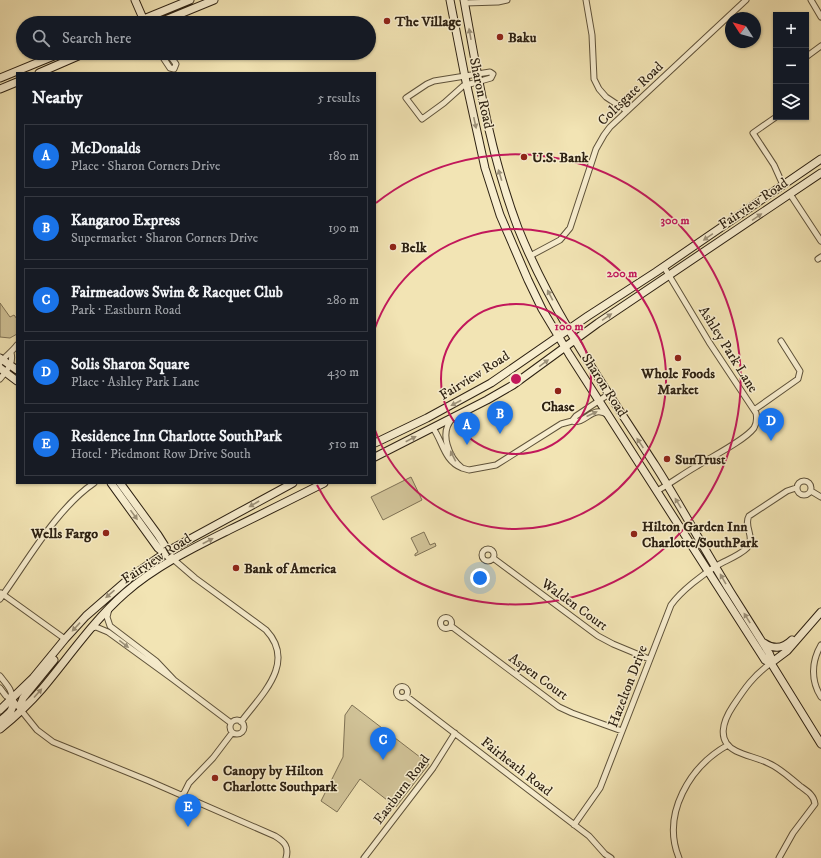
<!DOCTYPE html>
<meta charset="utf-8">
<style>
body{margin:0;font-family:"IM FELL DW Pica",serif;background:#242831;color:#f1f3f6}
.controls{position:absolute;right:12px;top:12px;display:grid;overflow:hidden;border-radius:0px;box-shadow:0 1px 3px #0004}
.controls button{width:36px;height:36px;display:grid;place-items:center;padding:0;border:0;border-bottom:1px solid #363941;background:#171b24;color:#f1f3f6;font:20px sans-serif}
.compass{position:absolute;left:725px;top:12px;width:36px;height:36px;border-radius:50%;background:#171b24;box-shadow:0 1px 3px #0004;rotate:306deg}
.you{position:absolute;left:480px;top:578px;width:14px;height:14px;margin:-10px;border:3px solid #fff;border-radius:50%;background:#1a73e8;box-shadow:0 0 0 6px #1a73e833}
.badge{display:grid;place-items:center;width:26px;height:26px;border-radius:50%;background:#1a73e8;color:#fff;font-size:13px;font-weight:700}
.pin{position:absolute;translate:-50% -33px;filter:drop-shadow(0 1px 2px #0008)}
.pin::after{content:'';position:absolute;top:21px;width:14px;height:12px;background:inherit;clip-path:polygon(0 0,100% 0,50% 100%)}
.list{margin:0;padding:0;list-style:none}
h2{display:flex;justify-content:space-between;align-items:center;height:52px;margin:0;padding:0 16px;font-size:17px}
h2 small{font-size:13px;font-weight:400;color:#9ea1a6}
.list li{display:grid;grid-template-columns:26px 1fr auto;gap:12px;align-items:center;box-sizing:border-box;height:64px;margin:0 8px 8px;padding:0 8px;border:1px solid #363941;border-radius:0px}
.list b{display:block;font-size:15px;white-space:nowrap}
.list p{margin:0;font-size:13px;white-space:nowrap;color:#9ea1a6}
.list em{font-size:13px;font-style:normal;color:#9ea1a6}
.icon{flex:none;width:22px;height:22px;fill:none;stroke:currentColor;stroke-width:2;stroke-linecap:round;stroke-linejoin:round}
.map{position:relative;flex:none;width:821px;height:858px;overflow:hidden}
.search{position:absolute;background:#171b24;box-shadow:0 1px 3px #0004;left:16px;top:16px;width:360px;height:44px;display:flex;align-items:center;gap:10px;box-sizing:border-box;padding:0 14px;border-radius:22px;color:#9ea1a6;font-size:15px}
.panel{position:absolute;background:#171b24;box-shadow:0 1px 3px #0004;left:16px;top:72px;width:360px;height:412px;border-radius:0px}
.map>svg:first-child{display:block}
.green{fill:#d1c398;stroke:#7f7255}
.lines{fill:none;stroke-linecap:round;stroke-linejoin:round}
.street-casing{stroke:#5e523a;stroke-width:7}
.secondary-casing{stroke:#2d2112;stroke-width:9}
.street{stroke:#f7edce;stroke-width:5}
.secondary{stroke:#f7edce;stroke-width:7}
.oneway{fill:#9c9179}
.ring{fill:none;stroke:#c2185b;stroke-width:2}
.poi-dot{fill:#8f2418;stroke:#f7edce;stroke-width:1.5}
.labels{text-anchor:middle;stroke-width:3;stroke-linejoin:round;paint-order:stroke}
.poi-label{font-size:14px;font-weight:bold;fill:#2d2112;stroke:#f7edce;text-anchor:start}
.street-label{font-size:14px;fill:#2d2112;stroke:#f7edce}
.centre{fill:#c2185b;stroke:#f7edce;stroke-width:2}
.ring-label{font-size:12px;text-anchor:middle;font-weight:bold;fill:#c2185b;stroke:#f7edce;stroke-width:3;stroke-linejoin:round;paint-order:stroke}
</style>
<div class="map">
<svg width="821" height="858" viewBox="0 0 821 858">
<rect width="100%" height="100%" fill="#f2e4b4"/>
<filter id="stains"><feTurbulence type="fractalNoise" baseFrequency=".005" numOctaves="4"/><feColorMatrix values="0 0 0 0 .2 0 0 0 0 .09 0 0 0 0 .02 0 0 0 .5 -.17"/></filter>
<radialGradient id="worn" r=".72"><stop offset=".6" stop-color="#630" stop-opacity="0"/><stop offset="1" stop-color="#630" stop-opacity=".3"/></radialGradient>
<path class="green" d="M0 303 10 317 14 315 17 319V334L10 338 0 337Z
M411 477 422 500 383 520 371 497Z
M424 532 430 545 435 543 436 546 415 556V554L418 552 411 538Z
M352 705 429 764 396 807 360 779 337 812 321 801 343 757 345 715Z"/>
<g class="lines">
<g class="street-casing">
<path id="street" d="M586 0 592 35 594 79 599 89 606 97 627 111
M811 0 821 17
M465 3 498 2 507 0
M160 53 170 68 174 69 176 64 168 53
M806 57 821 46
M490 72 493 74 491 78 463 86 444 103 422 119 406 98 427 84 434 81Z
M776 117 753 133 774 165 783 185
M790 194 821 241
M530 256 560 240 570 228 596 149 604 135 610 127 746 0
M818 259 821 257
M0 363C5 356 12 352 17 345
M0 379C6 371 14 364 11 353
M754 410 798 379 800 371 781 341
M608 415C592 404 586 425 572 421L576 416 609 394
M433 428C443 442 444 461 462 468 449 458 439 433 452 419
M462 468 469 470 496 465 561 424 572 421
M797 488a7 7 0 1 1 14 0a7 7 0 1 1-14 0Z
M657 491C671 483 683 474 697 466 711 457 744 441 754 428 757 423 757 418 756 413L709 342 664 267
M811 491 821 497
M482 555a6 6 0 1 1 12 0a6 6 0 1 1-12 0Z
M493 558 598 636 613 644 649 659
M173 559 195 578 266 630C297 663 261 695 241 722
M1 593 65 639
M0 599C27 562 56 509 94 483
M440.5 623a5.5 5.5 0 1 1 11 0a5.5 5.5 0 1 1-11 0Z
M451 626 559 707 572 713 622 731
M92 628 96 627 108 632 174 680 156 661 110 626 107 617 109 609
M821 645C811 662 811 681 821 697
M771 663C753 676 745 688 733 706 723 721 716 741 736 751 746 756 758 758 768 763 780 768 790 778 800 786 807 791 814 795 815 804L793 833 779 858
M0 676C5 683 13 690 12 699
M174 680 231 723
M396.5 692a5.5 5.5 0 1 1 11 0a5.5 5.5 0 1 1-11 0Z
M0 688 6 696 12 699 37 730 53 742 149 781 275 836C285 842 289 847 286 858
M406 696 589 836 605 854 611 858
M230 727a7 7 0 1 1 14 0a7 7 0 1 1-14 0Z
M183 795 189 783 213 758 232 733
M574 825 600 788 671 605C681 591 703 574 718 565 727 560 740 555 747 548 756 537 743 526 749 516L787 491 796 488
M364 858 433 768 455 733
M679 858C661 814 690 766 728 745"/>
</g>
<g class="secondary-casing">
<path id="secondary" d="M135 0 145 23
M450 0 465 77 485 168 500 215 528 280 542 309 569 354 765 660 771 663
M464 0C478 77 490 154 518 228 552 313 606 389 655 465 681 506 704 549 730 591 743 612 756 632 769 653L772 660 771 663 821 744
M134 23 190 0
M158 23 214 0
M39 73 85 53
M0 78 61 53
M0 89 17 82
M0 358 17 370
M0 368 17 381
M375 443 427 418 491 383 588 316 656 272 821 159
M375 457 487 400 513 385 598 323 821 173
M111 483 158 548 168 556
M120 483 158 535 170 554
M764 643C774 650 784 648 792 640
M771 663 787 651 821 612
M0 710 33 678 65 639 86 616 132 576 168 551 293 483
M22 710 20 706 23 698 54 660
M0 721C7 715 16 710 12 699
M0 729C15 717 29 704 42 689 69 657 93 621 125 593 156 566 193 548 229 530 260 515 292 499 324 483"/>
</g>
<use href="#street" class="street"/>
<use href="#secondary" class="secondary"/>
</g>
<defs><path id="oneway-solid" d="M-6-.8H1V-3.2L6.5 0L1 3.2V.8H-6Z"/></defs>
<g class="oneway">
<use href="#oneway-solid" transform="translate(470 34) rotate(-100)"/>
<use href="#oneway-solid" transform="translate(475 123) rotate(78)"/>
<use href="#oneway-solid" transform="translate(500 175) rotate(-107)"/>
<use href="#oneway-solid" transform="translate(757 217) rotate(-34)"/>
<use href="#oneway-solid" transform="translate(708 237) rotate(145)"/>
<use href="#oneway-solid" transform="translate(550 295) rotate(-118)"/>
<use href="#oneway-solid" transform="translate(607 317) rotate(-34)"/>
<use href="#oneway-solid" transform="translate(544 363) rotate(-36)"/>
<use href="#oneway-solid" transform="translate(456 403) rotate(152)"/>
<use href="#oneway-solid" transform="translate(592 414) rotate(-25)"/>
<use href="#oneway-solid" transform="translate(411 439) rotate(-27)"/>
<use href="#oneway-solid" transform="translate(640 443) rotate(-124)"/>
<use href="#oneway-solid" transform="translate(453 456) rotate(-117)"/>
<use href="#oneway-solid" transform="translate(678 503) rotate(-121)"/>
<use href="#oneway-solid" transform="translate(254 504) rotate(150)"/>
<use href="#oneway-solid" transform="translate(134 515) rotate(54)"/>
<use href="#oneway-solid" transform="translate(208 541) rotate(-27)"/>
<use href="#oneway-solid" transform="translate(723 579) rotate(-120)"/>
<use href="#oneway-solid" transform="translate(110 594) rotate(139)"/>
<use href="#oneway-solid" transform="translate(747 618) rotate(-122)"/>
<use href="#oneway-solid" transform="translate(76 627) rotate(133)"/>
<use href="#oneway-solid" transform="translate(124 644) rotate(38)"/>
<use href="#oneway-solid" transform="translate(38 693) rotate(-48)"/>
</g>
<g class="ring">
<circle cx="516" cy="379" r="75"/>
<path d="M375 328A150 150 0 1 1 375 430"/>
<path d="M376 203A225 225 0 1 1 317 485"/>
</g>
<g class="poi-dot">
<circle cx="387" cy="21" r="4"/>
<circle cx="500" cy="37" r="4"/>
<circle cx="524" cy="157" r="4"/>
<circle cx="393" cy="247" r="4"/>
<circle cx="678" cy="358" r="4"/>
<circle cx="558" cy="391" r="4"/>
<circle cx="667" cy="459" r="4"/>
<circle cx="106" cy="533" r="4"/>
<circle cx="634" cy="534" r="4"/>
<circle cx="236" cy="568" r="4"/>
<circle cx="215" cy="778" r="4"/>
</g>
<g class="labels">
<g class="poi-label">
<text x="395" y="26">The Village</text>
<text x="508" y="42">Baku</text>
<text x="532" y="162">U.S. Bank</text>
<text x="401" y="252">Belk</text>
<text x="678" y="378" text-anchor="middle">Whole Foods<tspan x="678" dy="16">Market</tspan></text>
<text x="558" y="411" text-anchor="middle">Chase</text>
<text x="675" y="464">SunTrust</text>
<text x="642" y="531">Hilton Garden Inn<tspan x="642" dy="16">Charlotte/SouthPark</tspan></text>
<text x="98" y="538" text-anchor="end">Wells Fargo</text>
<text x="244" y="573">Bank of America</text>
<text x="223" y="775">Canopy by Hilton<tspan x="223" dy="16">Charlotte Southpark</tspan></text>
</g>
<g class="street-label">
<text transform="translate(482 93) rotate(78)" y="5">Sharon Road</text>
<text transform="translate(630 93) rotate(-44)" y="5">Coltsgate Road</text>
<text transform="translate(753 203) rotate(-34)" y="5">Fairview Road</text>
<text transform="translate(729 349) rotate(58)" y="5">Ashley Park Lane</text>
<text transform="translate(474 375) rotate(-32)" y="5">Fairview Road</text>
<text transform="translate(605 385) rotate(57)" y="5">Sharon Road</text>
<text transform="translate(156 558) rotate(-33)" y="5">Fairview Road</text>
<text transform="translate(575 604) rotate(36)" y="5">Walden Court</text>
<text transform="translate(539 676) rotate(36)" y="5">Aspen Court</text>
<text transform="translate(627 686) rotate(-69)" y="5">Hazelton Drive</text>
<text transform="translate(517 766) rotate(38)" y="5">Fairheath Road</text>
<text transform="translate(401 789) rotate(-53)" y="5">Eastburn Road</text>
</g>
</g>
<circle cx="516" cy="379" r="6" class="centre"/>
<g class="ring-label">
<text x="675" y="224">300 m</text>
<text x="622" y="277">200 m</text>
<text x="569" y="330">100 m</text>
</g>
<rect width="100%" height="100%" filter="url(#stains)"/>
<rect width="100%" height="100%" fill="url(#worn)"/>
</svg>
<div class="controls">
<button>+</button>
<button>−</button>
<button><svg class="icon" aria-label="layers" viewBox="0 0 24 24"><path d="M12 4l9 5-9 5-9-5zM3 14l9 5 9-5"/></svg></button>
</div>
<svg class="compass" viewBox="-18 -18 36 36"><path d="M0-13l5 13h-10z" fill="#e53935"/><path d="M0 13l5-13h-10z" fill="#9ea1a6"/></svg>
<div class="you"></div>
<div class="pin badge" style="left:467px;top:445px">A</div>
<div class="pin badge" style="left:500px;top:434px">B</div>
<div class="pin badge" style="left:383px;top:760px">C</div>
<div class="pin badge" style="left:771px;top:441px">D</div>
<div class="pin badge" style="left:188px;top:827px">E</div>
<div class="search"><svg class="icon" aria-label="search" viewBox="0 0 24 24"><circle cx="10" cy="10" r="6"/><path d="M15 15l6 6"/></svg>Search here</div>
<section class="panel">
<h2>Nearby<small>5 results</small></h2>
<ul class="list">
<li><span class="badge">A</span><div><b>McDonalds</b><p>Place · Sharon Corners Drive</p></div><em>180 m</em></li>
<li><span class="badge">B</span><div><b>Kangaroo Express</b><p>Supermarket · Sharon Corners Drive</p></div><em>190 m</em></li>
<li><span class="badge">C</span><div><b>Fairmeadows Swim &amp; Racquet Club</b><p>Park · Eastburn Road</p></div><em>280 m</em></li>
<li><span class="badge">D</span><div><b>Solis Sharon Square</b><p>Place · Ashley Park Lane</p></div><em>430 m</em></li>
<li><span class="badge">E</span><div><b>Residence Inn Charlotte SouthPark</b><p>Hotel · Piedmont Row Drive South</p></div><em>510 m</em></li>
</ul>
</section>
</div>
